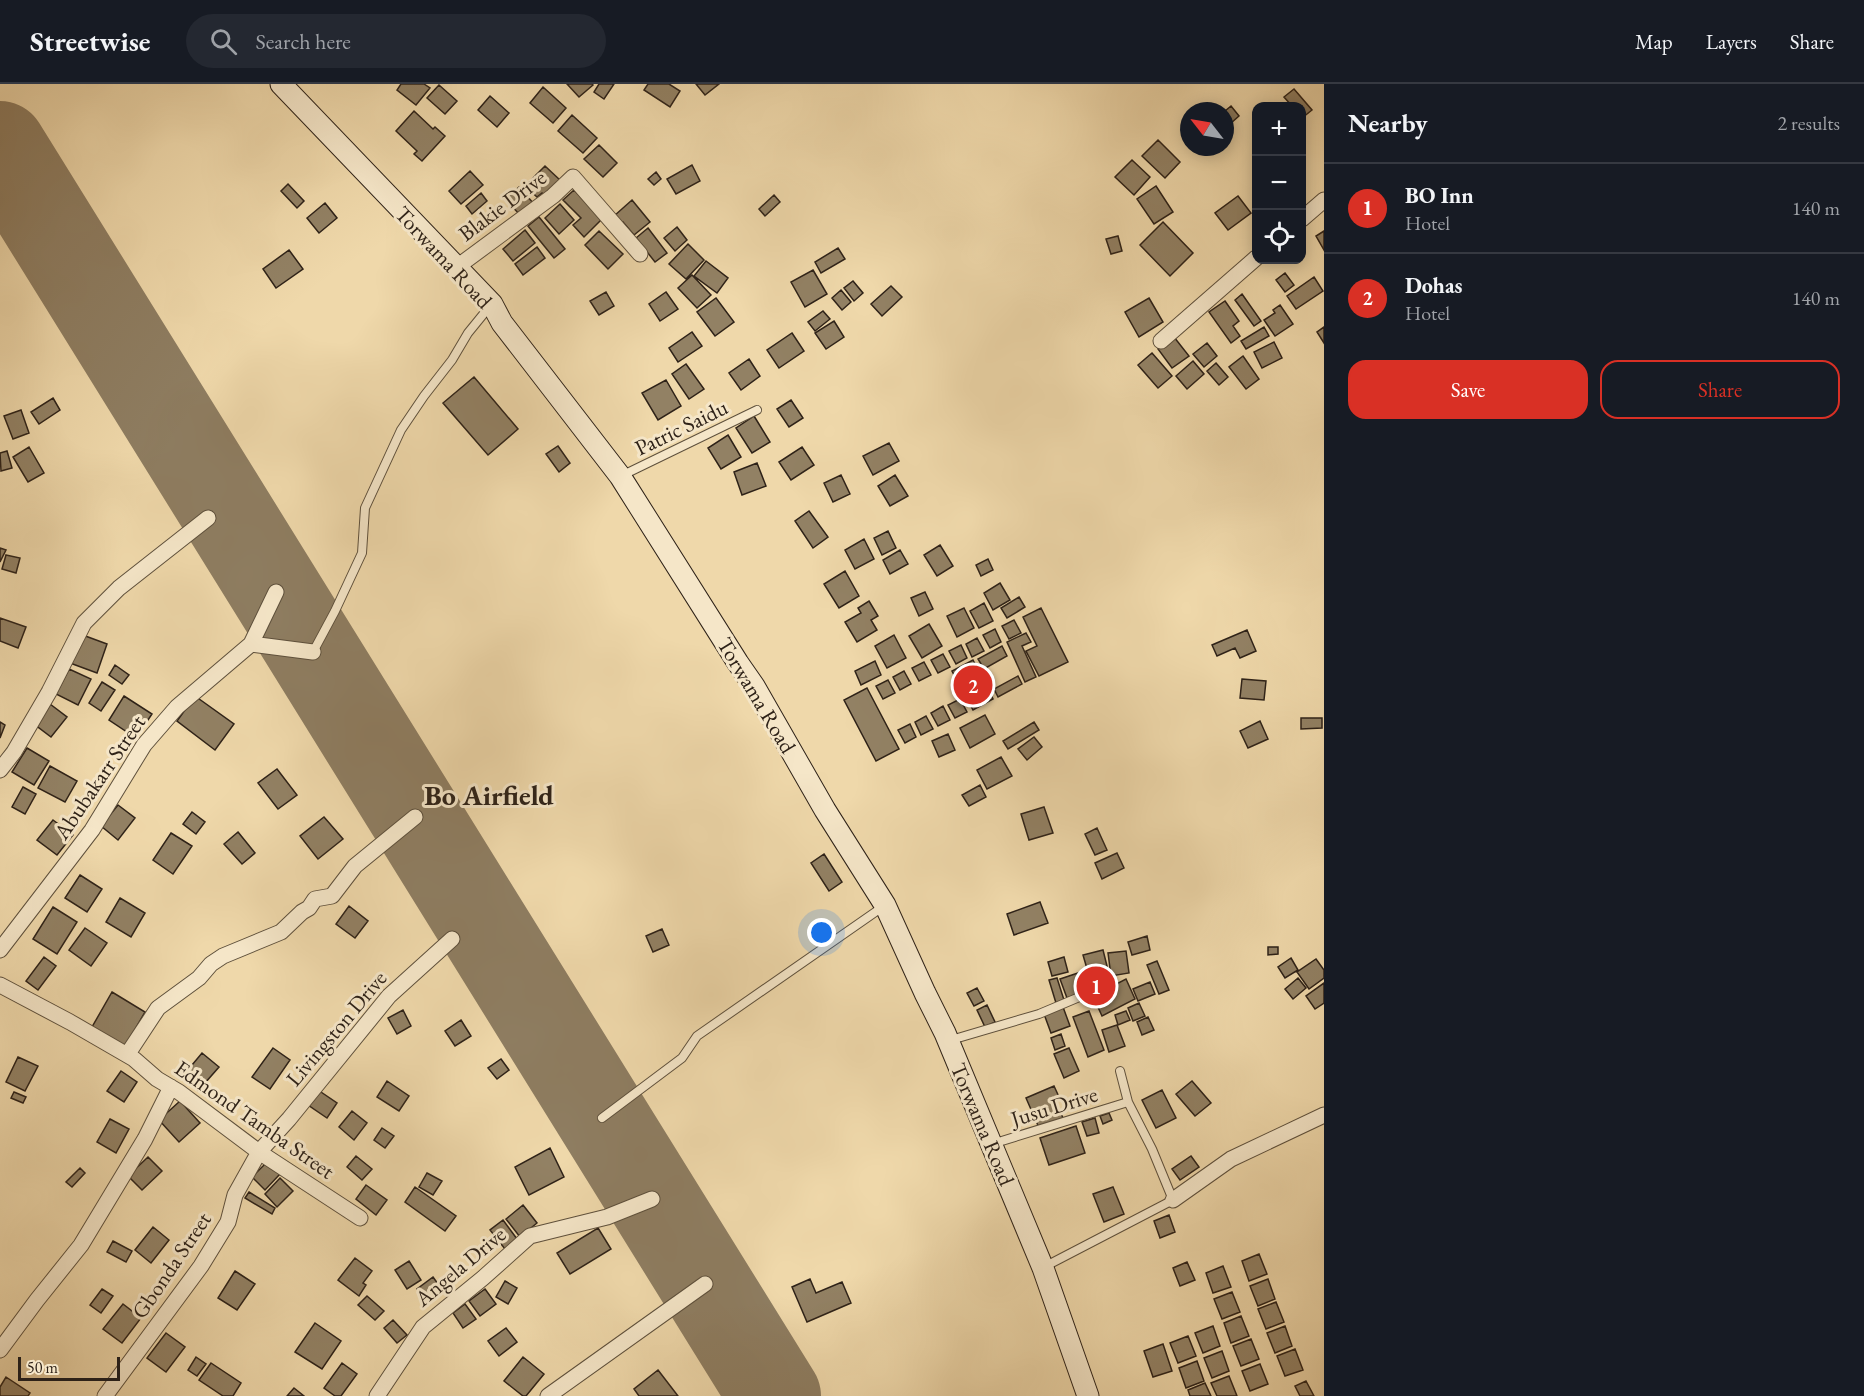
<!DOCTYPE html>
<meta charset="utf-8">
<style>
body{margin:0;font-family:"EB Garamond",serif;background:#242831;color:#f1f3f6}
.controls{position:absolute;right:18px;top:18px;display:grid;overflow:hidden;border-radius:12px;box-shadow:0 3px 15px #0003}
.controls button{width:54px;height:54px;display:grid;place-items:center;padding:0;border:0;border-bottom:2px solid #363941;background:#171b24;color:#f1f3f6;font:30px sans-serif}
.compass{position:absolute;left:1180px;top:18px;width:54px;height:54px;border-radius:50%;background:#171b24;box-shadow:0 3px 15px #0003;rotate:301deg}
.scale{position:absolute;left:18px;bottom:15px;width:102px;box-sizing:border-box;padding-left:6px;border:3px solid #2e2218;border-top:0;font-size:16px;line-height:21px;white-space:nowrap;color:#2e2218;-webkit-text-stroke:4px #f5e6c8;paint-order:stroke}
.you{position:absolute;left:822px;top:849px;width:21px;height:21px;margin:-15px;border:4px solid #fff;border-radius:50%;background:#1a73e8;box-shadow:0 0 0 9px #1a73e833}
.badge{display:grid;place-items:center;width:39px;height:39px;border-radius:50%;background:#d93025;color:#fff;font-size:20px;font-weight:700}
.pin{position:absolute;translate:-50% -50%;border:3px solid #fff;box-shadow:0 2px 6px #0006}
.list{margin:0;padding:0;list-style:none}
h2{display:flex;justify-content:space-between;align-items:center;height:78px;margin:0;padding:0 24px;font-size:26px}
h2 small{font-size:20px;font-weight:400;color:#9ea1a6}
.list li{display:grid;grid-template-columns:39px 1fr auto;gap:18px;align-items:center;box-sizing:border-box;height:90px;padding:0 24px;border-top:2px solid #363941}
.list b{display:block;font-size:22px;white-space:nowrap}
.list p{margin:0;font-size:20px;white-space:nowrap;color:#9ea1a6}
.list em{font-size:20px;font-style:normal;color:#9ea1a6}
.actions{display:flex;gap:12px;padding:18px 24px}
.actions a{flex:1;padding:14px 0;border:2px solid #d93025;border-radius:18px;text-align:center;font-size:21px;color:#d93025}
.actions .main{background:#d93025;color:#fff}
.icon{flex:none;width:33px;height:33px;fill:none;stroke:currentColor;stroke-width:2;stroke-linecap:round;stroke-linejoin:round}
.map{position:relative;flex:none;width:1324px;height:1312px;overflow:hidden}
header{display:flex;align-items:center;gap:36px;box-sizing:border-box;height:84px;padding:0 30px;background:#171b24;border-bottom:2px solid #363941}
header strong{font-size:28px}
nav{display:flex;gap:33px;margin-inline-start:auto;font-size:21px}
.search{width:420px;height:54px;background:#242831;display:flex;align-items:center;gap:15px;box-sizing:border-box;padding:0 21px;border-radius:33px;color:#9ea1a6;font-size:22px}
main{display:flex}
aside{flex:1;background:#171b24}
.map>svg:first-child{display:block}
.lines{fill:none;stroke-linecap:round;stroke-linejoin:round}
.runway{stroke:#8e7d61;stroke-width:92}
.building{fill:#928164;stroke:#2e2218;stroke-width:1.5}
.lane-casing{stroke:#5e503c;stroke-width:10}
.street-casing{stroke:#5e503c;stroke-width:17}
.secondary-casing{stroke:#2e2218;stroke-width:23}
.lane{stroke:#f5e6c8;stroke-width:8}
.street{stroke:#f5e6c8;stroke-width:15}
.secondary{stroke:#f5e6c8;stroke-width:21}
.labels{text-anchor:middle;stroke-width:6;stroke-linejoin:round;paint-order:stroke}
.street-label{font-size:22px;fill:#2e2218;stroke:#f5e6c8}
.district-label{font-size:28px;font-weight:bold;fill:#2e2218;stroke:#f5e6c8}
</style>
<header>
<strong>Streetwise</strong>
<div class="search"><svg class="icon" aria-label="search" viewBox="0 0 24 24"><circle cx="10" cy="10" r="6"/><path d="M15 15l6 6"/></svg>Search here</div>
<nav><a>Map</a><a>Layers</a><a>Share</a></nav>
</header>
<main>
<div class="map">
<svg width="1324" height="1312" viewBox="0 0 1324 1312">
<rect width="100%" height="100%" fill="#efd8aa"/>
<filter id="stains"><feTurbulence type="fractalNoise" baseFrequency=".00333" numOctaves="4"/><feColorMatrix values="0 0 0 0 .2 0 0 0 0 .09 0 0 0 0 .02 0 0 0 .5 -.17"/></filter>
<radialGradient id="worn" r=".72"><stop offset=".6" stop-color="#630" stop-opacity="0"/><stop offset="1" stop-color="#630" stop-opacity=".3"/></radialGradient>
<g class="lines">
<path class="runway" d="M0 63 775 1312"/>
</g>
<path class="building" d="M401 0H424L430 4 416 21 397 6Z
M567 0H592L593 1 579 13Z
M599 0H614L604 15 594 8Z
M648 0H669L680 7 670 23 644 6Z
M696 0H719L705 11Z
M439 1 457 17 445 30 427 14Z
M543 3 566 24 553 39 530 19Z
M1294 5 1312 26 1302 34V22H1292L1284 13Z
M490 12 509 29 497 43 478 26Z
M1231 22 1239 32 1230 40 1225 34V27Z
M414 27 433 45 435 43 445 52 422 77 414 70 417 67 396 47Z
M572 31 597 54 583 69 558 47Z
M1158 56 1180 78 1165 94 1142 72Z
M599 61 617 79 603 93 584 75Z
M1132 76 1150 93 1134 111 1115 93Z
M692 81 700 97 676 110 667 95Z
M545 82 561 97 545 112 542 109 537 113 525 102Z
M470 87 483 101 461 120 449 107Z
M656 88 661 95 654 101 648 95Z
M288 100 304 117 297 124 281 107Z
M1156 102 1173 128 1154 140 1137 115Z
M519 103 534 120 521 132 505 115Z
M574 106 602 135 584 153 573 141 581 134 563 116Z
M481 109 487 117 472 130 466 122Z
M774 111 780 118 765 132 759 125Z
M1238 112 1251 129 1228 146 1215 129Z
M632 116 650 138 634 151 623 138 621 140 614 132Z
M325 119 337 134 319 149 307 134Z
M560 120 574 136 559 150 545 134Z
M539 133 565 165 554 174 528 142Z
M1163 138 1193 169 1170 192 1140 161Z
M677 143 687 156 675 167 664 154Z
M648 144 667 169 655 178 636 154Z
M525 146 535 159 513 177 503 165Z
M599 147 623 170 608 185 585 161Z
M1324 147V166L1316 152Z
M1118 152 1122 167 1111 170 1106 155Z
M688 160 704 176 686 195 669 180Z
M537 163 545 174 523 191 515 180Z
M838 164 845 175 821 189 815 178Z
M289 166 303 185 276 204 263 185Z
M706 177 728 194 717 209 694 192Z
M813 186 827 210 805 223 791 198Z
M1285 189 1294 201 1285 208 1276 196Z
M692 191 711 211 697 224 678 204Z
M1314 193 1323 207 1296 225 1287 212Z
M853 197 863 209 854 217 844 204Z
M891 202 902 213 882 232 871 220Z
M841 206 851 218 842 226 832 214Z
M606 208 614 222 599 231 590 217Z
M666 208 678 225 660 237 649 220Z
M1242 210 1261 237 1254 242 1235 216Z
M716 214 734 238 715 252 697 228Z
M1149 214 1163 238 1139 253 1125 228Z
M1225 217 1239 237 1233 242 1240 252 1231 259 1209 228Z
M1280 221 1293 240 1275 252 1264 236 1275 229 1273 226Z
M823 227 830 235 815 247 808 238Z
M834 237 844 253 826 265 815 249Z
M1264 243 1269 252 1246 265 1241 257Z
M1324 243V259L1317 248Z
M692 248 702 262 678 278 669 264Z
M792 249 804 267 779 284 767 266Z
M1174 253 1189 272 1172 284 1158 265Z
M1274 258 1282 274 1262 284 1254 268Z
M1207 259 1217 272 1204 283 1193 270Z
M1152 269 1172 292 1158 304 1138 281Z
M1243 272 1259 295 1246 305 1229 283Z
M749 275 760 292 741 306 729 289Z
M1193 277 1204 290 1187 305 1176 292Z
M1216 279 1228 293 1219 301 1207 287Z
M686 280 704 305 689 315 672 290Z
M474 293 518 345 488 371 443 319Z
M666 296 681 322 658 336 642 309Z
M53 314 60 326 39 340 31 328Z
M791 316 803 334 789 343 777 325Z
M21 326 29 349 13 355 4 332Z
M754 332 770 358 752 369 736 344Z
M728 351 741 373 721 385 708 364Z
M889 359 899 377 873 391 863 372Z
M558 362 570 379 559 388 546 370Z
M29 363 44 389 28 398 13 373Z
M802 363 814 381 791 396 779 378Z
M7 367 12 384 1 387 0 369Z
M757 379 766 402 742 411 734 388Z
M841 391 850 410 833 418 824 399Z
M895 391 908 412 890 422 878 402Z
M809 427 828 453 813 464 795 437Z
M888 447 896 464 882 471 874 454Z
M864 455 874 475 855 485 845 466Z
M940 461 953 482 937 492 924 471Z
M0 464 6 466 0 478Z
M900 466 908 480 890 490 883 476Z
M6 471 20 474 16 489 2 485Z
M988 475 993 486 981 492 976 481Z
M845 487 859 512 839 524 824 500Z
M1000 499 1010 516 993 526 984 509Z
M925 508 933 525 919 532 911 514Z
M1019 513 1025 523 1007 534 1001 524Z
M869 517 878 532 871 536 877 546 857 558 845 538 861 529 858 524Z
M984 519 993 537 979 544 970 527Z
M964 524 974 544 957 553 947 532Z
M1041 524 1068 578 1039 592 1026 567 1037 562 1023 533Z
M0 534 26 543 18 564 0 557Z
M1014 536 1021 549 1009 555 1002 542Z
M929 540 942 562 922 574 909 552Z
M995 545 1001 558 990 564 983 551Z
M1247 546 1256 567 1240 574 1235 564 1217 572 1212 561Z
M1026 549 1031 558 1022 562 1036 593 1025 598 1007 558Z
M80 550 107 560 97 589 70 579Z
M894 551 906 574 887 584 875 562Z
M977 554 984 567 972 573 966 560Z
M961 561 967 574 956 580 949 567Z
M1002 562 1007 572 984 585 978 575Z
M943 570 950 583 938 589 931 576Z
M973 576 993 615 973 626 952 587Z
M875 577 881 591 861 601 855 587Z
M924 578 931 591 919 597 912 584Z
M115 581 129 591 122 600 109 591Z
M69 585 91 595 78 621 56 610Z
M904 587 911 600 900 606 893 593Z
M1018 592 1022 600 998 613 994 605Z
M1242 595 1266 597 1264 616 1240 614Z
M888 596 895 609 883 615 876 602Z
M102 598 115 606 101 627 89 619Z
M867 604 899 665 876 677 844 616Z
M124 612 152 630 136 654 109 636Z
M195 612 234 640 215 666 177 637Z
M960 615 967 628 955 634 948 621Z
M50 620 67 633 51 653 34 640Z
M943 622 950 636 938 642 931 629Z
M985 631 995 650 970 664 960 644Z
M926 632 933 645 921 651 915 638Z
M1301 634H1322V644L1301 645Z
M1260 637 1268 655 1248 664 1240 647Z
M0 638 5 641 0 654Z
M1034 638 1039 646 1008 665 1003 657Z
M910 640 916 653 905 659 898 646Z
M948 650 955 666 939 673 932 657Z
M1034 653 1042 663 1027 676 1018 665Z
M27 664 49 677 34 701 12 688Z
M1001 673 1012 692 987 705 977 686Z
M50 682 77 697 65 718 38 704Z
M277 685 297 711 278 725 258 699Z
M980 701 986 713 969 722 962 711Z
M23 703 36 710 25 730 12 723Z
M118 721 135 734 118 756 101 742Z
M1044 723 1053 749 1029 756 1021 730Z
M192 728 205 738 196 750 183 740Z
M324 733 343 755 318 775 300 752Z
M53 736 73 751 57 771 37 756Z
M1097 744 1107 766 1095 771 1085 750Z
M238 748 255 769 242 780 224 760Z
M171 749 192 762 173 790 153 776Z
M1117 769 1124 784 1102 795 1095 779Z
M824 770 842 798 829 807 811 779Z
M80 791 102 805 87 828 65 814Z
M120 814 145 829 131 853 106 838Z
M1040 818 1048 839 1014 851 1007 830Z
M349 822 368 837 355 854 336 840Z
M53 823 77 838 57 870 33 855Z
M85 844 107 859 91 882 69 866Z
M662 845 669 861 653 868 646 852Z
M1147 852 1150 866 1132 871 1128 858Z
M1268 863H1278V870L1268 871Z
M1103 866 1109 890 1090 895 1083 871Z
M1126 867 1129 889 1111 892 1108 869Z
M44 873 56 882 38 906 26 897Z
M1064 873 1068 888 1052 892 1048 878Z
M1291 874 1298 886 1285 894 1278 883Z
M1316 875 1324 886V894L1309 905 1297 888Z
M1157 877 1169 906 1159 910 1147 881Z
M1084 887 1091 906 1067 914 1060 895Z
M1057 894 1064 916 1056 919 1049 896Z
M1298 894 1306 904 1293 915 1285 905Z
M1126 895 1135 915 1102 932 1093 912Z
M1150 898 1155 910 1138 917 1133 905Z
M1324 899V919L1315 925 1306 912Z
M977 904 984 917 974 922 967 909Z
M112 908 145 928 125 963 92 943Z
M1139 919 1145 932 1133 937 1128 924Z
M987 921 995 938 985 943 977 926Z
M1063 923 1070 942 1051 949 1044 930Z
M403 926 411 942 397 950 388 934Z
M1089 927 1104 966 1088 973 1073 933Z
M1126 927 1130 936 1118 941 1115 931Z
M1148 933 1154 946 1142 951 1137 938Z
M461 936 471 952 455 962 445 947Z
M1117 941 1125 962 1109 968 1102 946Z
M1061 950 1065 962 1055 966 1051 954Z
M273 964 290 976 270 1005 252 993Z
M1069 964 1079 987 1064 994 1054 970Z
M202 969 219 983 198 1007 182 993Z
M18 973 38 982 25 1007 6 998Z
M501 975 509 986 497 995 488 984Z
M121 987 137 998 124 1018 107 1007Z
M387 997 409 1012 399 1027 377 1013Z
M1192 997 1211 1019 1195 1032 1176 1010Z
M1054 1002 1060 1015 1055 1017 1064 1036 1040 1046 1026 1014Z
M318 1006 337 1019 327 1034 308 1021Z
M1162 1006 1176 1034 1156 1044 1142 1016Z
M14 1008 26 1013 23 1019 11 1014Z
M180 1017 200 1039 179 1058 159 1036Z
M352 1027 367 1039 354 1056 339 1043Z
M1109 1029 1112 1036 1103 1040 1100 1032Z
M1095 1034 1099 1049 1087 1052 1082 1038Z
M110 1035 129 1045 116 1069 97 1058Z
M1076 1042 1085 1069 1049 1081 1040 1054Z
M382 1044 394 1052 385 1064 374 1056Z
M550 1064 564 1093 529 1111 515 1083Z
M356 1072 372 1085 362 1096 347 1083Z
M1191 1072 1199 1083 1180 1096 1172 1085Z
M148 1073 162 1087 142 1106 128 1092Z
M268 1077 280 1090 265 1106 252 1093Z
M80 1084 85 1089 72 1103 66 1098Z
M427 1089 442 1097 433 1111 419 1103Z
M280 1094 293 1107 277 1123 265 1110Z
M366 1101 387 1116 376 1131 356 1115Z
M415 1103 456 1132 445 1147 405 1118Z
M1113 1103 1124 1130 1104 1138 1093 1110Z
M249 1108 275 1124 272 1130 245 1114Z
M523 1121 537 1139 520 1153 506 1135Z
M1169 1131 1175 1148 1160 1154 1154 1137Z
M503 1136 517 1155 505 1165 490 1146Z
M153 1143 169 1156 151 1179 135 1166Z
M598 1144 611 1165 570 1190 557 1169Z
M113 1157 132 1167 126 1178 107 1168Z
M1259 1170 1267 1190 1249 1197 1242 1177Z
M355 1174 372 1187 363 1199 366 1201 359 1212 338 1196Z
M409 1177 421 1196 407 1205 395 1186Z
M1187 1178 1195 1196 1180 1202 1173 1184Z
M1223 1182 1231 1203 1213 1209 1206 1189Z
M235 1187 255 1200 237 1226 218 1214Z
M433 1193 443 1207 426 1219 417 1205Z
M810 1195 816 1209 842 1198 851 1219 807 1238 792 1203Z
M1268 1195 1275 1215 1258 1222 1250 1202Z
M505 1197 517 1204 508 1220 496 1213Z
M102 1205 113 1212 101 1229 90 1221Z
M485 1205 496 1220 480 1232 469 1217Z
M1232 1208 1240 1228 1222 1235 1214 1215Z
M367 1212 384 1227 375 1236 358 1221Z
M1276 1218 1284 1238 1266 1245 1258 1225Z
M123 1220 141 1234 122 1259 103 1245Z
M465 1220 476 1235 463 1244 453 1229Z
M1241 1232 1249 1252 1231 1259 1224 1239Z
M393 1236 407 1251 397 1259 384 1244Z
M315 1239 341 1257 322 1285 295 1268Z
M1213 1242 1220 1262 1203 1269 1195 1249Z
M1285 1242 1292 1262 1275 1269 1267 1249Z
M506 1244 517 1258 499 1272 488 1257Z
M166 1249 185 1263 166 1288 147 1274Z
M1188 1252 1196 1272 1178 1279 1170 1259Z
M1251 1255 1259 1275 1241 1282 1233 1262Z
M1163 1260 1172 1287 1153 1293 1144 1267Z
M1295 1265 1303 1286 1285 1292 1277 1272Z
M1222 1267 1229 1287 1212 1294 1204 1274Z
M196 1273 206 1280 197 1292 188 1286Z
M523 1273 544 1290 526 1312H523L504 1297Z
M1197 1277 1204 1297 1186 1304 1179 1284Z
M211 1279 241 1299 233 1312H223L199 1296Z
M342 1279 357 1290 341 1312H335L324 1304Z
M1260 1280 1268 1300 1250 1307 1242 1287Z
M658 1286 678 1312H639L634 1305Z
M1229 1292 1237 1312H1217L1211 1299Z
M6 1293 30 1309 28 1312H0V1303Z
M1306 1297 1314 1312H1300L1295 1302Z
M1205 1299 1211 1312H1190L1188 1306Z
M294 1304 304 1312H287Z"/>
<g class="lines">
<g class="lane-casing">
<path id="lane" d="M621 392 757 326
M313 568 335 527 362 469 365 424 401 346 424 312 452 276 468 249 490 222
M951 956 1039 930 1108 901
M602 1034 682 974 697 952 884 822
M992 1060 1128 1018
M1044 1183 1173 1116 1152 1065 1128 1018 1120 987"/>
</g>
<g class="street-casing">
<path id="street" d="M1302 135 1324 116
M457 183 553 112 573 93 640 170
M1161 257 1256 174
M276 508 251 560 313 568
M0 686 14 668 49 608 84 539 119 504 208 434
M0 866 92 746 144 661 177 623 251 560
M0 901 70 938 134 975 157 995 179 1008 259 1068 360 1134
M127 971 158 924 199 894 211 880 223 872 281 848 302 828 309 824 315 815 332 812 355 782 415 733
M1173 1116 1231 1075 1324 1031
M0 1266 37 1216 81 1161 145 1055 171 1003
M105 1312 201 1182 228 1138 235 1111 259 1068 289 1035 389 912 452 855
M377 1312 423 1243 483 1194 530 1152 607 1133 652 1115
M548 1312 705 1200"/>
</g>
<g class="secondary-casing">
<path id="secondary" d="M281 0 492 220 502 239 620 392 738 579 754 602 825 726 885 821 925 909 945 949 1043 1184 1088 1312"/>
</g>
<use href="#lane" class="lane"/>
<use href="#street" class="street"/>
<use href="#secondary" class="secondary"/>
</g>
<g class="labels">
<g class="street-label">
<text transform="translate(502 121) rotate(-37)" y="8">Blakie Drive</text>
<text transform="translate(444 173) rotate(47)" y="8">Torwama Road</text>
<text transform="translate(681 343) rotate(-26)" y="8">Patric Saidu</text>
<text transform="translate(757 611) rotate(59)" y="8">Torwama Road</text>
<text transform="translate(99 693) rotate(-56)" y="8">Abubakarr Street</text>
<text transform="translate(336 944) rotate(-50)" y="8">Livingston Drive</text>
<text transform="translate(1054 1022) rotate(-17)" y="8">Jusu Drive</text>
<text transform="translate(255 1035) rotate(35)" y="8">Edmond Tamba Street</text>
<text transform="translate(983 1040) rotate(67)" y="8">Torwama Road</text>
<text transform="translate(171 1181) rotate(-56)" y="8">Gbonda Street</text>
<text transform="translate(460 1182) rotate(-40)" y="8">Angela Drive</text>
</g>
<g class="district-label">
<text x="489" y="721">Bo Airfield</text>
</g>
</g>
<rect width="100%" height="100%" filter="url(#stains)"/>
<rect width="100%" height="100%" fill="url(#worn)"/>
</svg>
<div class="controls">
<button>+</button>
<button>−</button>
<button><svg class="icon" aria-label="locate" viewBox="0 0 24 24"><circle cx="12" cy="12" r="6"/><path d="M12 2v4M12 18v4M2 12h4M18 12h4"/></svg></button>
</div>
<svg class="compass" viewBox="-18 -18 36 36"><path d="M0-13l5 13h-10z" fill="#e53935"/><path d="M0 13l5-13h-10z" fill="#9ea1a6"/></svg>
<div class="scale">50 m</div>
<div class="you"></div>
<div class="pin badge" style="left:1096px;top:902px">1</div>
<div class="pin badge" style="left:973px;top:601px">2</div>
</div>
<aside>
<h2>Nearby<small>2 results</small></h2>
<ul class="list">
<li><span class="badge">1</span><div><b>BO Inn</b><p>Hotel</p></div><em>140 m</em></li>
<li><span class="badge">2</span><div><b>Dohas</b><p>Hotel</p></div><em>140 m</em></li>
</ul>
<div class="actions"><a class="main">Save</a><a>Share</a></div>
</aside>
</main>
